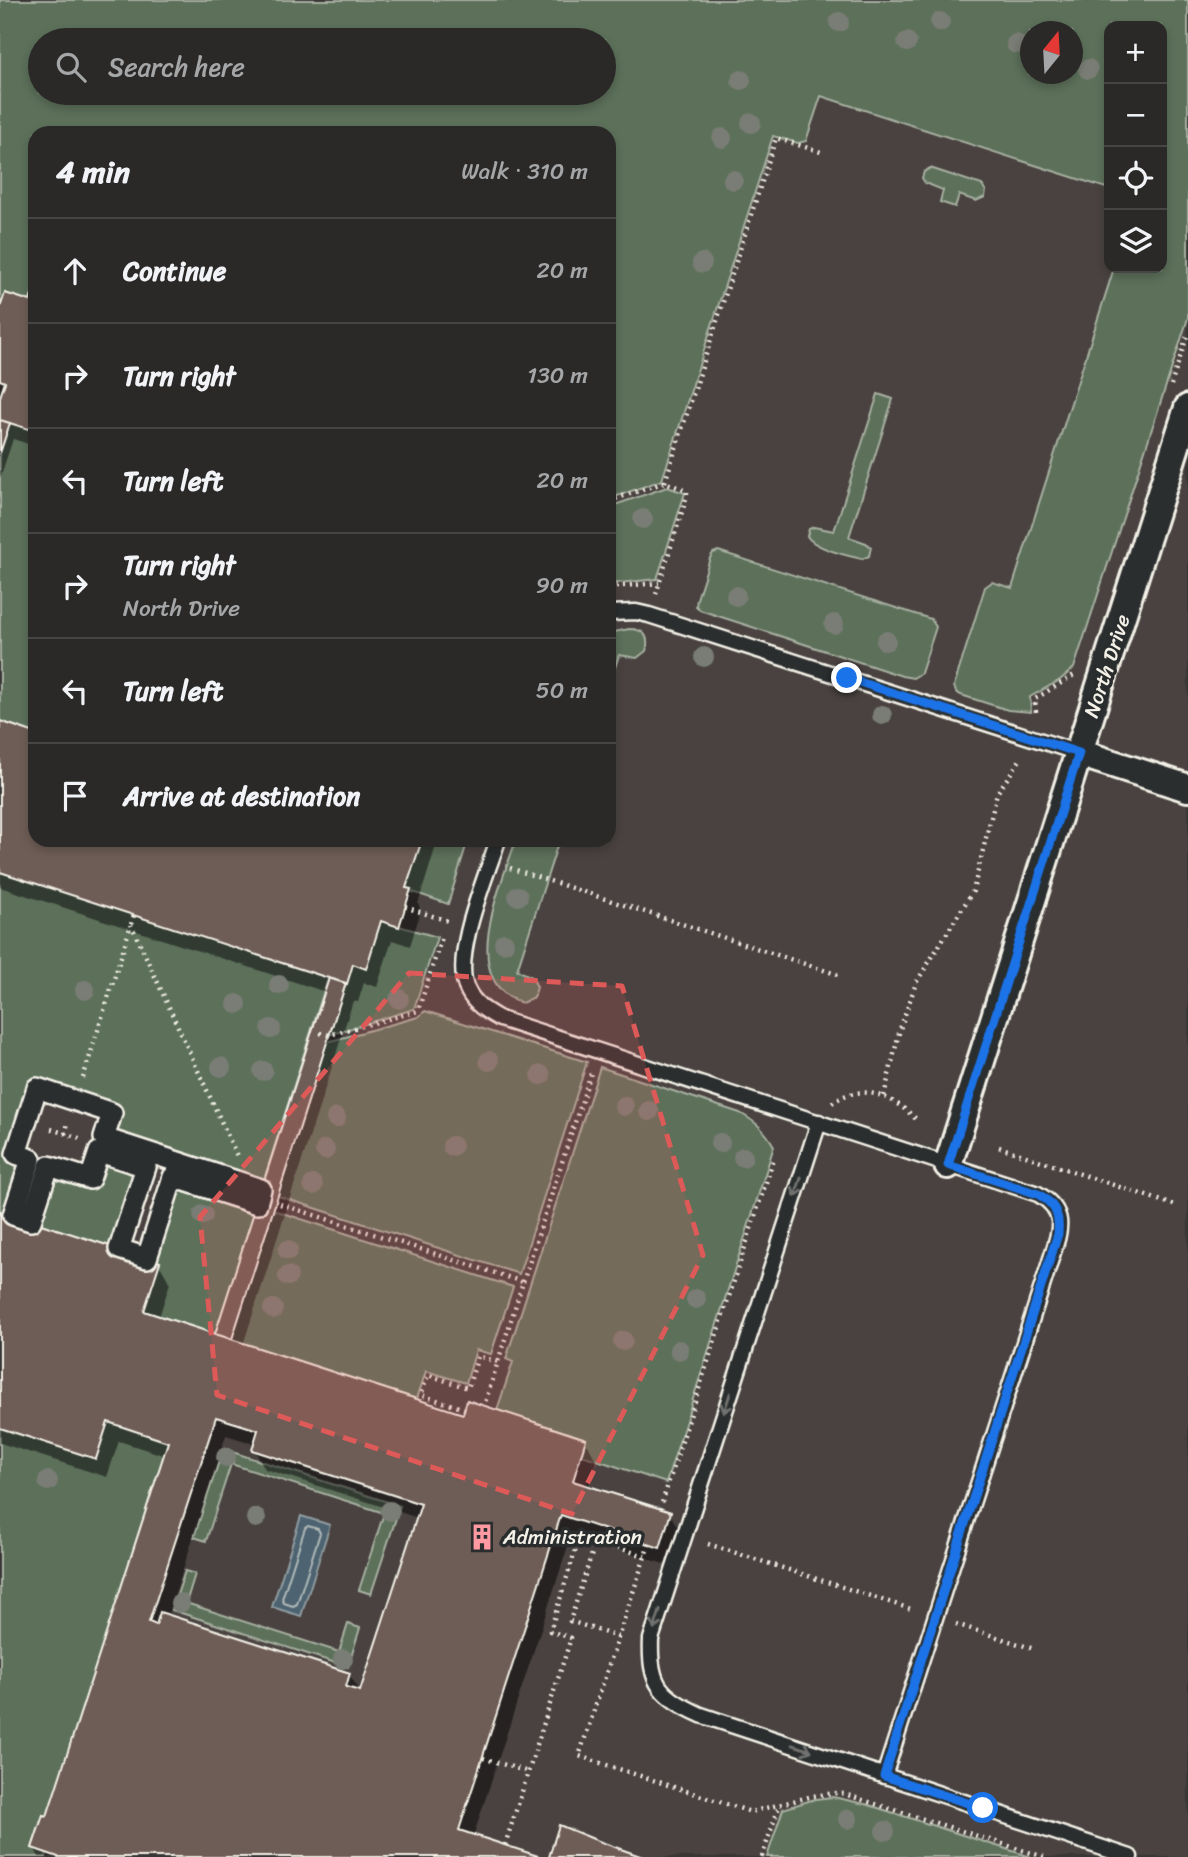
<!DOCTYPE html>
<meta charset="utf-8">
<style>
body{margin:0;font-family:Sriracha,sans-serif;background:#363534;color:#f1f3f6}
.controls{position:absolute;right:21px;top:21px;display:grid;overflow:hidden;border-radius:14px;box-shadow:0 4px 10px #0003}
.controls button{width:63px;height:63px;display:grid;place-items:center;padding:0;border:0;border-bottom:2px solid #464545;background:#2a2928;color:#f1f3f6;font:35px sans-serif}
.compass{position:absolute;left:1020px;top:21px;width:63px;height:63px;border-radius:50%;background:#2a2928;box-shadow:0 4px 10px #0003;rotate:18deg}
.stop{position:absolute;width:21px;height:21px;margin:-16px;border:5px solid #1a73e8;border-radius:50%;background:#fff}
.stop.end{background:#1a73e8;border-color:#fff;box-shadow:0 2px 7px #0008}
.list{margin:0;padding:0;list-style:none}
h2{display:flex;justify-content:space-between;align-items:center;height:91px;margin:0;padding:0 28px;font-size:30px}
h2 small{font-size:23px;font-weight:400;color:#a5a6a8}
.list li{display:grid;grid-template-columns:46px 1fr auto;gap:21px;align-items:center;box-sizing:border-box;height:105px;padding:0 28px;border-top:2px solid #464545}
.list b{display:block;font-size:26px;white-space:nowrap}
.list p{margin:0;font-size:23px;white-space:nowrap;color:#a5a6a8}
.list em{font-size:23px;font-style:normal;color:#a5a6a8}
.icon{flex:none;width:38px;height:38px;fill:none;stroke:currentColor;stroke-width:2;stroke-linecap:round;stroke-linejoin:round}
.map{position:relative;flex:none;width:1188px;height:1857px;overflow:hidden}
.search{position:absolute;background:#2a2928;box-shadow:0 4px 10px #0003;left:28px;top:28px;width:588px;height:77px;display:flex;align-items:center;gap:18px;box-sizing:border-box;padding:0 24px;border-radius:38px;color:#a5a6a8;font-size:26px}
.panel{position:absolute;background:#2a2928;box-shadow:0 4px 10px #0003;left:28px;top:126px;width:588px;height:721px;border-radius:21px}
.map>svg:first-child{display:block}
.built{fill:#484240;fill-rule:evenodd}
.green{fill:#5c705a;stroke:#a8b0a1;stroke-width:2;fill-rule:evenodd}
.water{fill:#4d6471;stroke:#909ca1;stroke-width:2}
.shadow{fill:#0007;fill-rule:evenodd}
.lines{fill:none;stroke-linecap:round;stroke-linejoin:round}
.shore{stroke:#b1b9b8;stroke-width:2}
.building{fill:#6e5d56;stroke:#f4f1e8;stroke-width:2;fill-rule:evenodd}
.service-casing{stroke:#f4f1e8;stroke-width:19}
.pedestrian-casing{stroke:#f4f1e8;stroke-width:24}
.minor-casing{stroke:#f4f1e8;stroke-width:32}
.path{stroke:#f4f1e8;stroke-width:4.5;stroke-dasharray:2 5;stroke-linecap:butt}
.service{stroke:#2a2d2e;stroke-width:14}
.pedestrian{stroke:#2a2d2e;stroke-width:19}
.minor{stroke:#2a2d2e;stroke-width:26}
.tree{fill:#7a7d75}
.oneway{stroke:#71726f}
.route{stroke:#1a73e8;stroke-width:9}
.marked{fill:#de5a58;fill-opacity:0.2;stroke:#de5a58;stroke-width:5;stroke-dasharray:14 9;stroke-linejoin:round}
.labels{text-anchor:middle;stroke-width:7;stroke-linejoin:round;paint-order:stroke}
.street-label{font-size:21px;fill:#f4f1e8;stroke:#2a2d2e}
.poi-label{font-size:21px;fill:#f4f1e8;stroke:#2a2d2e;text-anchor:start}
</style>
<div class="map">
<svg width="1188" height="1857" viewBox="0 0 1188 1857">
<rect width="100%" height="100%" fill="#383736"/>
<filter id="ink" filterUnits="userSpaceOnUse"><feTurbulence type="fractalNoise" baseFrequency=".0143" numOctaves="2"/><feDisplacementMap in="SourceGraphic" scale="14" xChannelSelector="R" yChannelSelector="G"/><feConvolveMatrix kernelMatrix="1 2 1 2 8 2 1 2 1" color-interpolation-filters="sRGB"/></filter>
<g filter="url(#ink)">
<path class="built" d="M0 0H1188V1857H0ZM1109 26H1162V268H1109ZM1030 32H1072V74H1030ZM40 40H604V93H40ZM35 133H609V840H35Z"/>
<path class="green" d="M0 0H1188V318L1074 668 1060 680 1030 697 1031 712 1008 710 961 695 956 692 954 686 985 587 992 582 1012 588 1114 268H1162V26H1109V189L821 96 806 141 798 143 773 136 662 480 609 499V133H35V286L30 301 5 293 0 308ZM1030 32H1072V74H1030ZM40 40H604V93H40Z
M930 168 982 185 986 191 985 197 976 201 959 195 955 207 940 202 943 190 925 183 922 178 924 172Z
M878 394 893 399 849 537 866 543 871 547 869 556 862 559C848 556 814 548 807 536L809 529 814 527 834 531Z
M10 423 35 431V733L0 721V453Z
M667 487 685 493 657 579 609 584V507Z
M718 551 931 619 936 627 921 673 913 678 902 676 700 610 696 606 697 599 710 558 713 553Z
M629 629C644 629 650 636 646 651L637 658 619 655 609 686V633Z
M422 840H468L448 904 410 891 411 889 406 888Z
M516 840H559L517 970 532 977 537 987 534 997 522 1003C456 981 502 883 516 840Z
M0 872 328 978 261 1189 104 1138 111 1114 38 1089 16 1154 31 1159 13 1215 0 1211Z
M381 921 437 937 414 1009 329 1035 353 964 366 968Z
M425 1011 587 1062 519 1274 278 1196 327 1042 418 1017Z
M600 1067 740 1113C756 1122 765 1130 774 1146L666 1483 582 1455 586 1439 497 1410 513 1362 506 1359Z
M99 1152 146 1167 119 1249 31 1221 49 1166 90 1179Z
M173 1177 257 1204 215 1334 144 1311 147 1258Z
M273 1210 513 1287 491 1354 476 1350 466 1383 426 1371 417 1399 232 1339Z
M108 1422 168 1442 48 1816 43 1815 32 1848 47 1853 46 1857H0V1428L96 1459Z
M223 1449 400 1506 371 1594 359 1590 384 1513 231 1464 206 1541 194 1537Z
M185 1571 195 1574 186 1603 339 1652 348 1624 360 1628 348 1667 172 1610Z
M833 1797 869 1805 1031 1857H767L783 1809 815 1799Z"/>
<path class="water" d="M301 1516 330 1525 301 1616 272 1607Z"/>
<path class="shadow" d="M35 291V446L13 439 0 478V403L2 396 0 395V314L31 303Z
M0 723 35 734V840H430L435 849 418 904 421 910 410 946 392 940 377 987 364 983 358 1002 353 1001 243 1345 464 1416 585 1440 596 1460 588 1487 670 1514 681 1533 670 1566 572 1534 473 1837 535 1857H39L34 1848 49 1818 166 1456 119 1441 107 1477 0 1443V1212L159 1264 170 1283 159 1317 216 1336 326 992 0 887ZM226 1435 255 1444 254 1449 265 1469 418 1518 362 1693 349 1675 168 1616Z"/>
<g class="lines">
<path class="shore" d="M308 1526 318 1529 320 1533 297 1604 293 1606 284 1603 282 1599 305 1528Z"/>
</g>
<path class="building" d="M35 286V431L0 420V397L5 382 0 380V308L5 293 30 301Z
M0 420 10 423 0 453Z
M0 721 35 733V840H422L406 888 411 889 399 927 381 921 366 969 353 964 347 984 0 872Z
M329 978 346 983 232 1339 215 1334Z
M0 1211 160 1262 144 1311 463 1414 467 1400 586 1439 573 1481 671 1512 660 1548 561 1515 459 1830 541 1857H58L32 1848 43 1815 47 1816 168 1442 108 1422 96 1459 0 1428ZM216 1417 258 1430 252 1450 421 1504 360 1691 346 1687 350 1673 160 1612 156 1625 149 1622Z
M559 1825 601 1842 643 1857H549Z"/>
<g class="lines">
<g class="service-casing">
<path id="service" d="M609 613 636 612 649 615 1079 753
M498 840C487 874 450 960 468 991 475 1005 488 1012 500 1019L1038 1194C1071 1213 1058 1235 1049 1265L884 1776
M819 1122 651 1639C649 1685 660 1696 701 1715L1130 1857"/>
</g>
<g class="pedestrian-casing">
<path id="pedestrian" d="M37 1088 112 1113 104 1138 261 1189 257 1204 173 1177 147 1258 119 1249 146 1167 99 1152 90 1179 49 1166 31 1221 13 1215 31 1159 16 1154Z"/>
</g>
<g class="minor-casing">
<path id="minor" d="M1079 753 1188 788
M948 1165 1188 408"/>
</g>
<path class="path" d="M1171 385 1188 333
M665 482 776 138 821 152
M609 501 665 482 687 491V496L656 594
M609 587 659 583
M1036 712 1035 699 1074 675
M510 868 842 976
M405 907 448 921
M131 924 237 1156
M320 1033 329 1035 418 1011 442 937
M83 1078 134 915
M884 1096 900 1029 916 983 973 891 997 793 1022 757
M832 1103C862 1081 894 1097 917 1120
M51 1129 82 1139
M65 1134 68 1123
M999 1147 1177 1206
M280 1204 523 1282 484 1406
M523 1282 592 1070
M465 1409 421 1395 428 1375 468 1388 478 1356 498 1362
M660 1509 774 1158
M596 1541 570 1621 618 1637
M649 1544 579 1756 751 1812 813 1796 834 1793 844 1794 1044 1857
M708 1544 914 1610
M956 1624 1034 1649
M483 1758 528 1772
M505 1845 571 1638 550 1631 580 1536 645 1556
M762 1857 779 1806"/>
<use href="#service" class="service"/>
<use href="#pedestrian" class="pedestrian"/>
<use href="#minor" class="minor"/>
</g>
<g class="tree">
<circle cx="839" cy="22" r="10"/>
<circle cx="940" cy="22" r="10"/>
<circle cx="907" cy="42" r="10"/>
<circle cx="1016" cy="44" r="10"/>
<circle cx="1088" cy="69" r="10"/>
<circle cx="741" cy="80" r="10"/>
<circle cx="751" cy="123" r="10"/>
<circle cx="722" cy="138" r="10"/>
<circle cx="733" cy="180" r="10"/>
<circle cx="702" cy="263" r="10"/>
<circle cx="643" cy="519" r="10"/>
<circle cx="736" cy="596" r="10"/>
<circle cx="834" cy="624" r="10"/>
<circle cx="886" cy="641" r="10"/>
<circle cx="704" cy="657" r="10"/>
<circle cx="882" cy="715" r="10"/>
<circle cx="518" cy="896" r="10"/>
<circle cx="504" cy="943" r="10"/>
<circle cx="279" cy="985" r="10"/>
<circle cx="85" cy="990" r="10"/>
<circle cx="399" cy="999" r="10"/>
<circle cx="237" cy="1004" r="10"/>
<circle cx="271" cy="1029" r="10"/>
<circle cx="489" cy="1061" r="10"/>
<circle cx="221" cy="1067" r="10"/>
<circle cx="263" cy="1071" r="10"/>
<circle cx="541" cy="1075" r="10"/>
<circle cx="624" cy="1106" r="10"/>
<circle cx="649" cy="1111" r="10"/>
<circle cx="336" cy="1118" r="10"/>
<circle cx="720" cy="1143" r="10"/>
<circle cx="452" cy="1146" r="10"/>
<circle cx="325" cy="1150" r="10"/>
<circle cx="743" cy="1157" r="10"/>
<circle cx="313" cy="1185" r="10"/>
<circle cx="203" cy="1215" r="10"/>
<circle cx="288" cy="1250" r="10"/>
<circle cx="288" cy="1276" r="10"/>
<circle cx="696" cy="1299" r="10"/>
<circle cx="273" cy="1309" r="10"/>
<circle cx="623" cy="1341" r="10"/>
<circle cx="679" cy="1350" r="10"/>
<circle cx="226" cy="1457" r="10"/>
<circle cx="48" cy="1481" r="10"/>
<circle cx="390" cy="1511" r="10"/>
<circle cx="256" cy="1518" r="10"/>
<circle cx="180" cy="1603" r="10"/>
<circle cx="343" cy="1659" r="10"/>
<circle cx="848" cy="1819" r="10"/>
<circle cx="885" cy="1831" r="10"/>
</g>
<defs><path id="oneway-shaft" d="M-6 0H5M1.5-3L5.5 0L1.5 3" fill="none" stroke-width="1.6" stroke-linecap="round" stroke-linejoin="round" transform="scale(1.75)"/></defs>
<g class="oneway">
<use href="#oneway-shaft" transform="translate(798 1187) rotate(108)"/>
<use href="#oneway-shaft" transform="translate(727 1403) rotate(108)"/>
<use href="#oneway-shaft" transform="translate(657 1620) rotate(108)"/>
<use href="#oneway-shaft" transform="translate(802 1748) rotate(18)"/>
</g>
</g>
<g class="lines" filter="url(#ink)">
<path class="route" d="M847 678 1079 753 948 1165 1038 1194C1055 1204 1060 1214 1058 1234L884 1776 983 1808"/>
</g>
<path class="marked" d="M409 973 622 986 703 1255 572 1514 217 1395 200 1217Z"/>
<defs>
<g id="building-bare" transform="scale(2.1)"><path d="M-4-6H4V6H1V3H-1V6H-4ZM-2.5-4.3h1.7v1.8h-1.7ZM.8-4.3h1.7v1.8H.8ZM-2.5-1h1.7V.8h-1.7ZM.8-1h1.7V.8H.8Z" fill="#ff9aa2" stroke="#2a2d2e" stroke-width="2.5" paint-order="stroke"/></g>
</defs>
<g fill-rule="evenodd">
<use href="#building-bare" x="482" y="1537"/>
</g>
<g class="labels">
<g class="street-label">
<text transform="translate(1107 666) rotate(-72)" y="7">North Drive</text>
</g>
<g class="poi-label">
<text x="503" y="1544">Administration</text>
</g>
</g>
</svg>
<div class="controls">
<button>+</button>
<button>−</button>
<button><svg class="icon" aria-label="locate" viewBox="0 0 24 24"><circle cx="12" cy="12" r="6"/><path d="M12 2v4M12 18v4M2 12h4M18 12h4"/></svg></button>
<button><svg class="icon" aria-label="layers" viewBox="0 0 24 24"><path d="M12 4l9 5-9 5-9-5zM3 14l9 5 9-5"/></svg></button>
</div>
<svg class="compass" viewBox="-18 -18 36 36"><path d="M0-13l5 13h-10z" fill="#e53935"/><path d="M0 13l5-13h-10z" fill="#a5a6a8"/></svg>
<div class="stop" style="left:983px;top:1808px"></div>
<div class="stop end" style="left:847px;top:678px"></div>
<div class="search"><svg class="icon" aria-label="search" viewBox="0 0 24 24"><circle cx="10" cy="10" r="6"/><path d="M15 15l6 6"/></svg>Search here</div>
<section class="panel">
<h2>4 min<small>Walk · 310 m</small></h2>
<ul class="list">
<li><svg class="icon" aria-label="ahead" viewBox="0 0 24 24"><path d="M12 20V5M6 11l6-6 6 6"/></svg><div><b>Continue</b></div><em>20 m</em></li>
<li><svg class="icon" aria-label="right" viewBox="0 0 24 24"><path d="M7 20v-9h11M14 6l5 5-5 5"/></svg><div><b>Turn right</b></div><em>130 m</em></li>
<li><svg class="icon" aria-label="left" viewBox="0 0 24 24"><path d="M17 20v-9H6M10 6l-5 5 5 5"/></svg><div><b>Turn left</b></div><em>20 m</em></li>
<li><svg class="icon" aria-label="right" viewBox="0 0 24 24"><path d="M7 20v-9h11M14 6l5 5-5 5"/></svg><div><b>Turn right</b><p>North Drive</p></div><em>90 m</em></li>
<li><svg class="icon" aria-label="left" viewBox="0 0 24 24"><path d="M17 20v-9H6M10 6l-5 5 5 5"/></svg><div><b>Turn left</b></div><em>50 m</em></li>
<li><svg class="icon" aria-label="arrive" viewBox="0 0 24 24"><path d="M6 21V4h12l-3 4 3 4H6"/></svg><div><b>Arrive at destination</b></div></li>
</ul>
</section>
</div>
